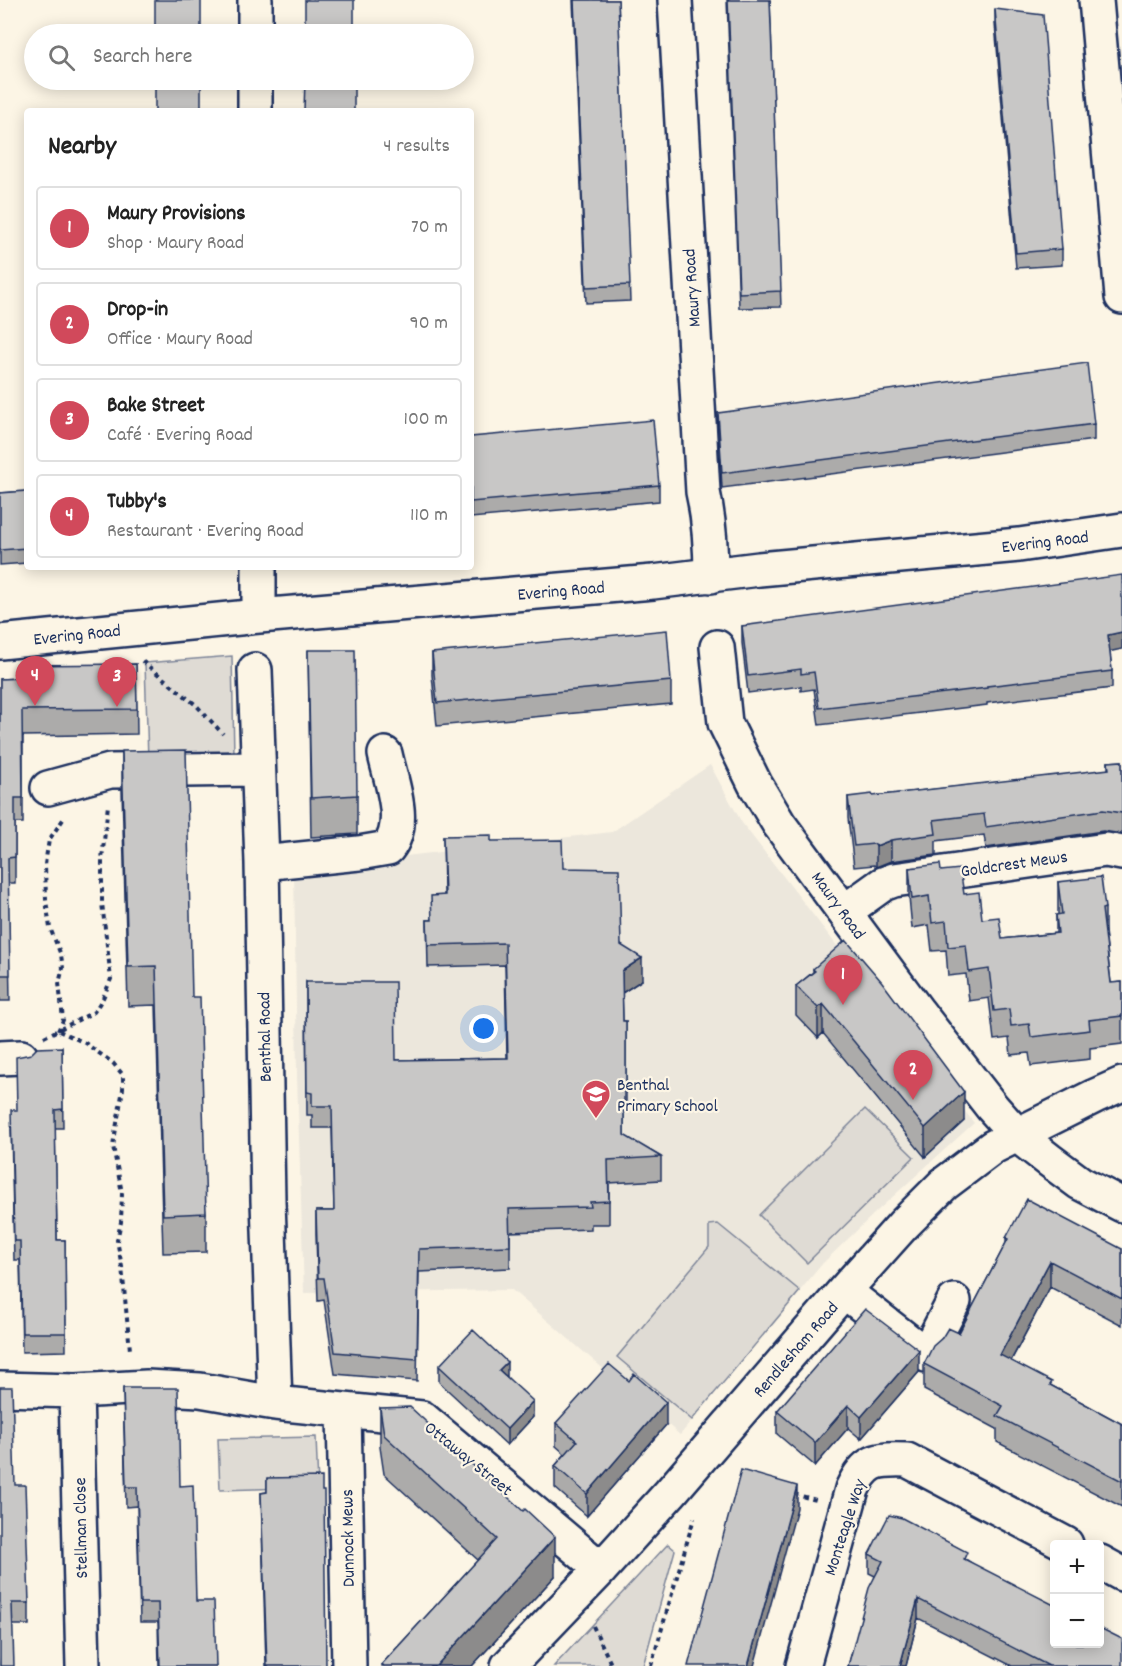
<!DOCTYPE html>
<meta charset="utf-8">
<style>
body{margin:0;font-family:Dekko,sans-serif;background:#f2f2f2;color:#222}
.controls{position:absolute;right:18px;bottom:18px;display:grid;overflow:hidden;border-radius:6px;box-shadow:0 3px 15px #0003}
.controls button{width:54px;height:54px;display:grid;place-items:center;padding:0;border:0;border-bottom:2px solid #e0e0e0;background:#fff;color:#222;font:30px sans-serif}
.you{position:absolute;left:484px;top:1029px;width:21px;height:21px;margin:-15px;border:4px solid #fff;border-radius:50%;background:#1a73e8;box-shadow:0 0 0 9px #1a73e833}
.badge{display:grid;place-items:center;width:39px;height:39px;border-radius:50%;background:#d1495b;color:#fff;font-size:20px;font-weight:700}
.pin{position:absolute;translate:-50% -50px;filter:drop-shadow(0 2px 3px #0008)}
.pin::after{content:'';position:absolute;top:32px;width:21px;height:18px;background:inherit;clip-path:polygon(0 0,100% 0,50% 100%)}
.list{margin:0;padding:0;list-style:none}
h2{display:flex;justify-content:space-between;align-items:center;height:78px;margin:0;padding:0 24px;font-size:26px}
h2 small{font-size:20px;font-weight:400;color:#767676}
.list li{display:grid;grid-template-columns:39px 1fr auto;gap:18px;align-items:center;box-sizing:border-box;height:84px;margin:0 12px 12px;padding:0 12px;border:2px solid #e0e0e0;border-radius:6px}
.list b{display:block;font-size:22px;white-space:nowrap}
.list p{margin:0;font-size:20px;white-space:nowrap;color:#767676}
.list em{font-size:20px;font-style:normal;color:#767676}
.icon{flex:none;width:33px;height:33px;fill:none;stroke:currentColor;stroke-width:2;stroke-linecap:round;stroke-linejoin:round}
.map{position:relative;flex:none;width:1122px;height:1666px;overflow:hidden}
.search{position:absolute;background:#fff;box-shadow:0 3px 15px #0003;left:24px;top:24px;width:450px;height:66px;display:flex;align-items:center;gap:15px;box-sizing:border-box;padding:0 21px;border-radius:33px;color:#767676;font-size:22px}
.panel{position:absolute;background:#fff;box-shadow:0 3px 15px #0003;left:24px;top:108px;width:450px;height:462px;border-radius:6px}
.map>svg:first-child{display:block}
.built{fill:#ece7dc}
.green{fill:#dfdbd4;stroke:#7d8599;stroke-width:1.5}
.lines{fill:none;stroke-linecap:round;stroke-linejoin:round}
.minor-casing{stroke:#1b2f5e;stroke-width:38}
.path{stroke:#1b2f5e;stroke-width:4;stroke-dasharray:4.5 4.5;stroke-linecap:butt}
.minor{stroke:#fcf5e5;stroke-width:33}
.wall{fill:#acabaa;stroke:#1b2f5e;stroke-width:1.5}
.shaded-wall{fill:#8c8b8b;stroke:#1b2f5e;stroke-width:1.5}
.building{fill:#c8c7c6;stroke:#1b2f5e;stroke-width:1.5}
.labels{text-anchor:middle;stroke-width:4.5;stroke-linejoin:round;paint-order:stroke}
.street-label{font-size:18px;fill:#1b2f5e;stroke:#fcf5e5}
.poi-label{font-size:18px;fill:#1b2f5e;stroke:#fcf5e5;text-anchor:start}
</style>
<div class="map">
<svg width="1122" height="1666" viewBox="0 0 1122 1666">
<rect width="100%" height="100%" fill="#fcf5e5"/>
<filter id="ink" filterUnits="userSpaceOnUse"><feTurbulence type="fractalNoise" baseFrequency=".0167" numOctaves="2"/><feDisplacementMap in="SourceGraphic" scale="12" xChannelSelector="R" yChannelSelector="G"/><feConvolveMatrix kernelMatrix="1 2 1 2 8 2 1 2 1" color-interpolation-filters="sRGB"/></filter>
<g filter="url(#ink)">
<path class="built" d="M710 765 742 823 974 1123 877 1211 823 1263 680 1435 512 1290 304 1293 297 1076 294 869 612 832Z"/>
<path class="green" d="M232 656 234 755 148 760 145 663Z
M865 1109 914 1157 807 1263 759 1215Z
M718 1224 800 1291 692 1420 617 1357 709 1247V1225Z
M316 1437 318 1487 220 1490 218 1439Z
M668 1544 675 1550 643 1666H554Z"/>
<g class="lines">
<g class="minor-casing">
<path id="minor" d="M675 0 703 492C709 519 711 547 711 576
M1096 0 1122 297
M255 34V0
M255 111V80
M259 616V567
M0 642 259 616 653 582 759 569 1019 545 1122 530
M717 647 725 723 755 784 779 824 918 1012 992 1107 1017 1135 1049 1160 1080 1183 1122 1205
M255 670 262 863 268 1201 275 1403
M48 788 110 771 257 769
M262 863 359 853 388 848C408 823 391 782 385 754
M844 912 883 884 894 880 1106 850 1122 853
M0 1058 21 1057
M844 1291 926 1355 954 1301
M0 1389 76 1391 147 1387 200 1390 275 1403 422 1418 601 1569
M76 1391 83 1666
M344 1411 349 1666
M1100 1562 1122 1574
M508 1666 601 1569 670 1493 844 1291 903 1225 944 1184 993 1147 1095 1096 1122 1084
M803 1666 852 1489C866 1460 876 1459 907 1460L1066 1544"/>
</g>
<path class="path" d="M142 661 196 705 223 734
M58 1031 63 1020 59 983 63 968 61 955 50 928 46 900 45 864 49 840 64 818
M59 1031 85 1043 113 1063 123 1075V1089L113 1146 122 1193 121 1222 117 1240 122 1267 130 1350
M44 1037 94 1012 103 998 111 979 102 903V859L108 805
M794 1494 816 1500
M593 1626 612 1666
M651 1666 694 1518"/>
<use href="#minor" class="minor"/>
</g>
<path class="wall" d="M573 0H618L630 301 586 303Z
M727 0H770L781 307 739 308Z
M995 9 1062 249V265L1016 268 995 24Z
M718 413 1094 424V440L722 488Z
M471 437 659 485V501L471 518Z
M27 491V563L0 565V493Z
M742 626 1110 652 1112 671V688L987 703V705L819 725 814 689 801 691V686L748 693 742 643Z
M308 650 357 795V834L311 837Z
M432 653 671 681V704L437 726 432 675Z
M136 664 137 734 23 736V823H15V883H8L10 1001H0V679L21 678Z
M122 751 206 1213V1252L163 1253 156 1005 128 1006 122 790Z
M1122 761V834L1103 831 986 848 984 835 936 841V855L891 861 876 867 874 865 854 867 848 818V797L873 796 1108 770V762Z
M443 836 491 841 563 868 621 945 642 980 622 993 623 1021H626V1111H624V1136L661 1157V1180L609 1183V1224H591V1229L510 1232V1268L419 1272 417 1381 335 1374 324 1300 318 1301 316 1234V1211H334L332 1128H312V1115H307L306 982 396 1060 507 1058 505 965 428 967 427 920H431L444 895Z
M909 868 941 871 964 894 982 919 1002 939 1056 933V915H1058V882L1105 908V931L1111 983 1122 982V1044L1090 1048V1059L1031 1066 1029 1053 1011 1055 1009 1038 994 1040 989 998 969 1001 966 974 948 976 946 950 932 951 929 925 912 928 909 897Z
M813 969 964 1121 925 1157 823 1033 818 1038 796 1015V986L813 972Z
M62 1047 63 1128H55L57 1240H65L66 1351 22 1352 20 1260H14L11 1129Z
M1006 1238 1122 1249V1325L1050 1287 1011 1361 1052 1386 1122 1424V1507L997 1442V1429L924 1390V1364L942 1338 959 1333 1006 1243Z
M439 1366 507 1377 533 1417 507 1445 439 1382Z
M919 1372 861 1439 848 1428 815 1466 777 1434V1411Z
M123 1388 180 1486 196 1601 216 1666H159L158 1622H140L137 1506 126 1507Z
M380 1408 555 1576 472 1666H382V1664L478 1560 384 1474 380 1447Z
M556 1423 666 1425 587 1516 555 1488V1466L565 1454 556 1446Z
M267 1478 326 1666H266L261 1493 267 1492Z
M15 1485 29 1603V1625H13L0 1666Z
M869 1554 967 1560 1122 1666H1012L918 1618 906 1666H848L875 1576 869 1573Z"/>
<path class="shaded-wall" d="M1122 632V649L1108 652V635Z
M891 840V861L876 867V846Z
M642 958V980L622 993V971Z
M823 1004V1033L818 1038V1008Z
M964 1092V1121L925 1157V1128Z
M1050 1261V1287L1000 1381V1355Z
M919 1350V1372L861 1439V1417Z
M507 1362V1377L499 1370Z
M533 1401V1417L507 1445V1429Z
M666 1402V1425L587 1516V1494Z
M848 1405V1428L815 1466V1443Z
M797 1486V1508L754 1666H748Z
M555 1537V1576L472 1666H436Z
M918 1599V1618L906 1666H900Z"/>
<path class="building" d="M155 0H201V34H155Z
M305 0H354V34H305Z
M574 0H618L630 285 586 287Z
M728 0H770L781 291 739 293Z
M995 9 1043 15 1062 249 1016 253Z
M155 80H201V111H155Z
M305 80H354V111H304Z
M1087 363 1094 424 722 473 718 413Z
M653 420 659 485 471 502V437Z
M27 491V548L0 550V493Z
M1122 575V632L1108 635 1112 671 987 686V688L819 708 814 672 801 674V669L748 676 742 626Z
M667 630 671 681 437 703 432 653Z
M308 650H355L357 795 311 798Z
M136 664 137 709 22 710 23 798H15V857L8 858 10 975H0V679L22 678 21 665Z
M186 750 192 997H200L206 1213 163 1215 156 966 128 967 122 751Z
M1122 761V813L1103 810 986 827 984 814 934 820 936 834 891 840 876 846 874 844 854 846 848 797 872 794 873 796 1109 769 1108 762Z
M491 835V841L562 840 563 868 619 869 621 945 642 958 622 971 623 1021H626V1088L624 1089V1135L661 1157 608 1160 609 1201 590 1202 591 1207 509 1209 510 1246 419 1249 417 1359 335 1352 324 1278H318L316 1211H334L332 1106H312V1093L307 1092 306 982H395L396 1060 508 1058 505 943 428 945 427 920H432L431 896 445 895 443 836Z
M940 864 941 871 960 869 964 894 979 892 982 919 999 917 1002 939 1058 933 1056 915 1062 914 1058 882 1101 877 1105 908 1102 909 1111 983 1122 982V1016L1089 1020 1090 1030 1031 1037 1029 1024 1011 1026 1009 1009 994 1011 989 969 969 972 966 945 948 947 946 921 932 923 929 896 912 899 909 868Z
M846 940 882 982 964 1092 925 1128 823 1004 818 1008 796 986 815 971 813 969Z
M62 1047 63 1109 55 1110 57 1240H65L66 1333H22L20 1241H14L11 1110H17L16 1057 31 1054 37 1048Z
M1027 1199 1122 1249V1299L1050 1261 1000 1355 1052 1382 1050 1385 1122 1424V1481L997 1416 1003 1406 924 1364 933 1346 942 1338 948 1328 959 1333 1008 1239 1006 1238Z
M865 1309 919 1350 861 1417 848 1405 815 1443 777 1411Z
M473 1330 507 1362 499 1370 533 1401 507 1429 439 1366Z
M609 1364 629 1381 634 1374 666 1402 587 1494 555 1466 577 1441 556 1423Z
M0 1387H12L15 1485H25L29 1603H12L14 1666H0Z
M123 1388H178L180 1486 193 1485 196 1601H214L216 1666H160L158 1603H140L137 1487H126Z
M410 1407 523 1511 525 1509 555 1537 436 1666H384L382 1664 497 1539 384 1435 380 1408Z
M741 1470 797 1486 748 1666H688Z
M322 1477V1491H324L326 1666H267L261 1493 267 1492V1478Z
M889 1515 902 1518 967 1552 964 1559 1054 1605V1644H1100V1628L1122 1639V1666H1049L918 1599 900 1666H848L869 1588 883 1561 869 1554Z"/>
</g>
<defs>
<g id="school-pin" transform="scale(1.5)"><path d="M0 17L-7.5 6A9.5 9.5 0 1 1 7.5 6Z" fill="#d1495b" stroke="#fcf5e5"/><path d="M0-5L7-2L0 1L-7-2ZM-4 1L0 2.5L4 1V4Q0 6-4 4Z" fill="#fff"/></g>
</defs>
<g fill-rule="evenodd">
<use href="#school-pin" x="596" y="1094"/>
</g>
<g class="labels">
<g class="street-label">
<text transform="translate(691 288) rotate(-94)" y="6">Maury Road</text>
<text transform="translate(1045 541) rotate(-7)" y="6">Evering Road</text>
<text transform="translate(561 590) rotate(-5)" y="6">Evering Road</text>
<text transform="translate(77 634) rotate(-6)" y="6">Evering Road</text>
<text transform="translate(1014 863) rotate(-8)" y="6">Goldcrest Mews</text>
<text transform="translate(839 905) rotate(54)" y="6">Maury Road</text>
<text transform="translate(264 1037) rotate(-91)" y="6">Benthal Road</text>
<text transform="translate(795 1349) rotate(-49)" y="6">Rendlesham Road</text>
<text transform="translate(469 1458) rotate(39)" y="6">Ottaway Street</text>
<text transform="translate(844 1527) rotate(-72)" y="6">Monteagle Way</text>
<text transform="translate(80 1528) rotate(-91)" y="6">Stellman Close</text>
<text transform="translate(347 1538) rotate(-91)" y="6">Dunnock Mews</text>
</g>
<g class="poi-label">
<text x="617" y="1090">Benthal<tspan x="617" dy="21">Primary School</tspan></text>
</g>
</g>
</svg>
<div class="controls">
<button>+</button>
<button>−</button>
</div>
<div class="you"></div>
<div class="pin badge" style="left:843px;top:1005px">1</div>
<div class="pin badge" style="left:913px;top:1100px">2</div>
<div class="pin badge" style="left:117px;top:707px">3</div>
<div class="pin badge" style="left:35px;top:706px">4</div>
<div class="search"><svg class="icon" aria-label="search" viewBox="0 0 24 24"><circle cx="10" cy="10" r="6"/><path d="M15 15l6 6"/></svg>Search here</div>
<section class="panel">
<h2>Nearby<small>4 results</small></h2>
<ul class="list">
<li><span class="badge">1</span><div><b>Maury Provisions</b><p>Shop · Maury Road</p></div><em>70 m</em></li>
<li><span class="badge">2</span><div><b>Drop-in</b><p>Office · Maury Road</p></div><em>90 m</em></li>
<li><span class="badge">3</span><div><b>Bake Street</b><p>Café · Evering Road</p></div><em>100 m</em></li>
<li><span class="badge">4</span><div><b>Tubby's</b><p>Restaurant · Evering Road</p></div><em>110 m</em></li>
</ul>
</section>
</div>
